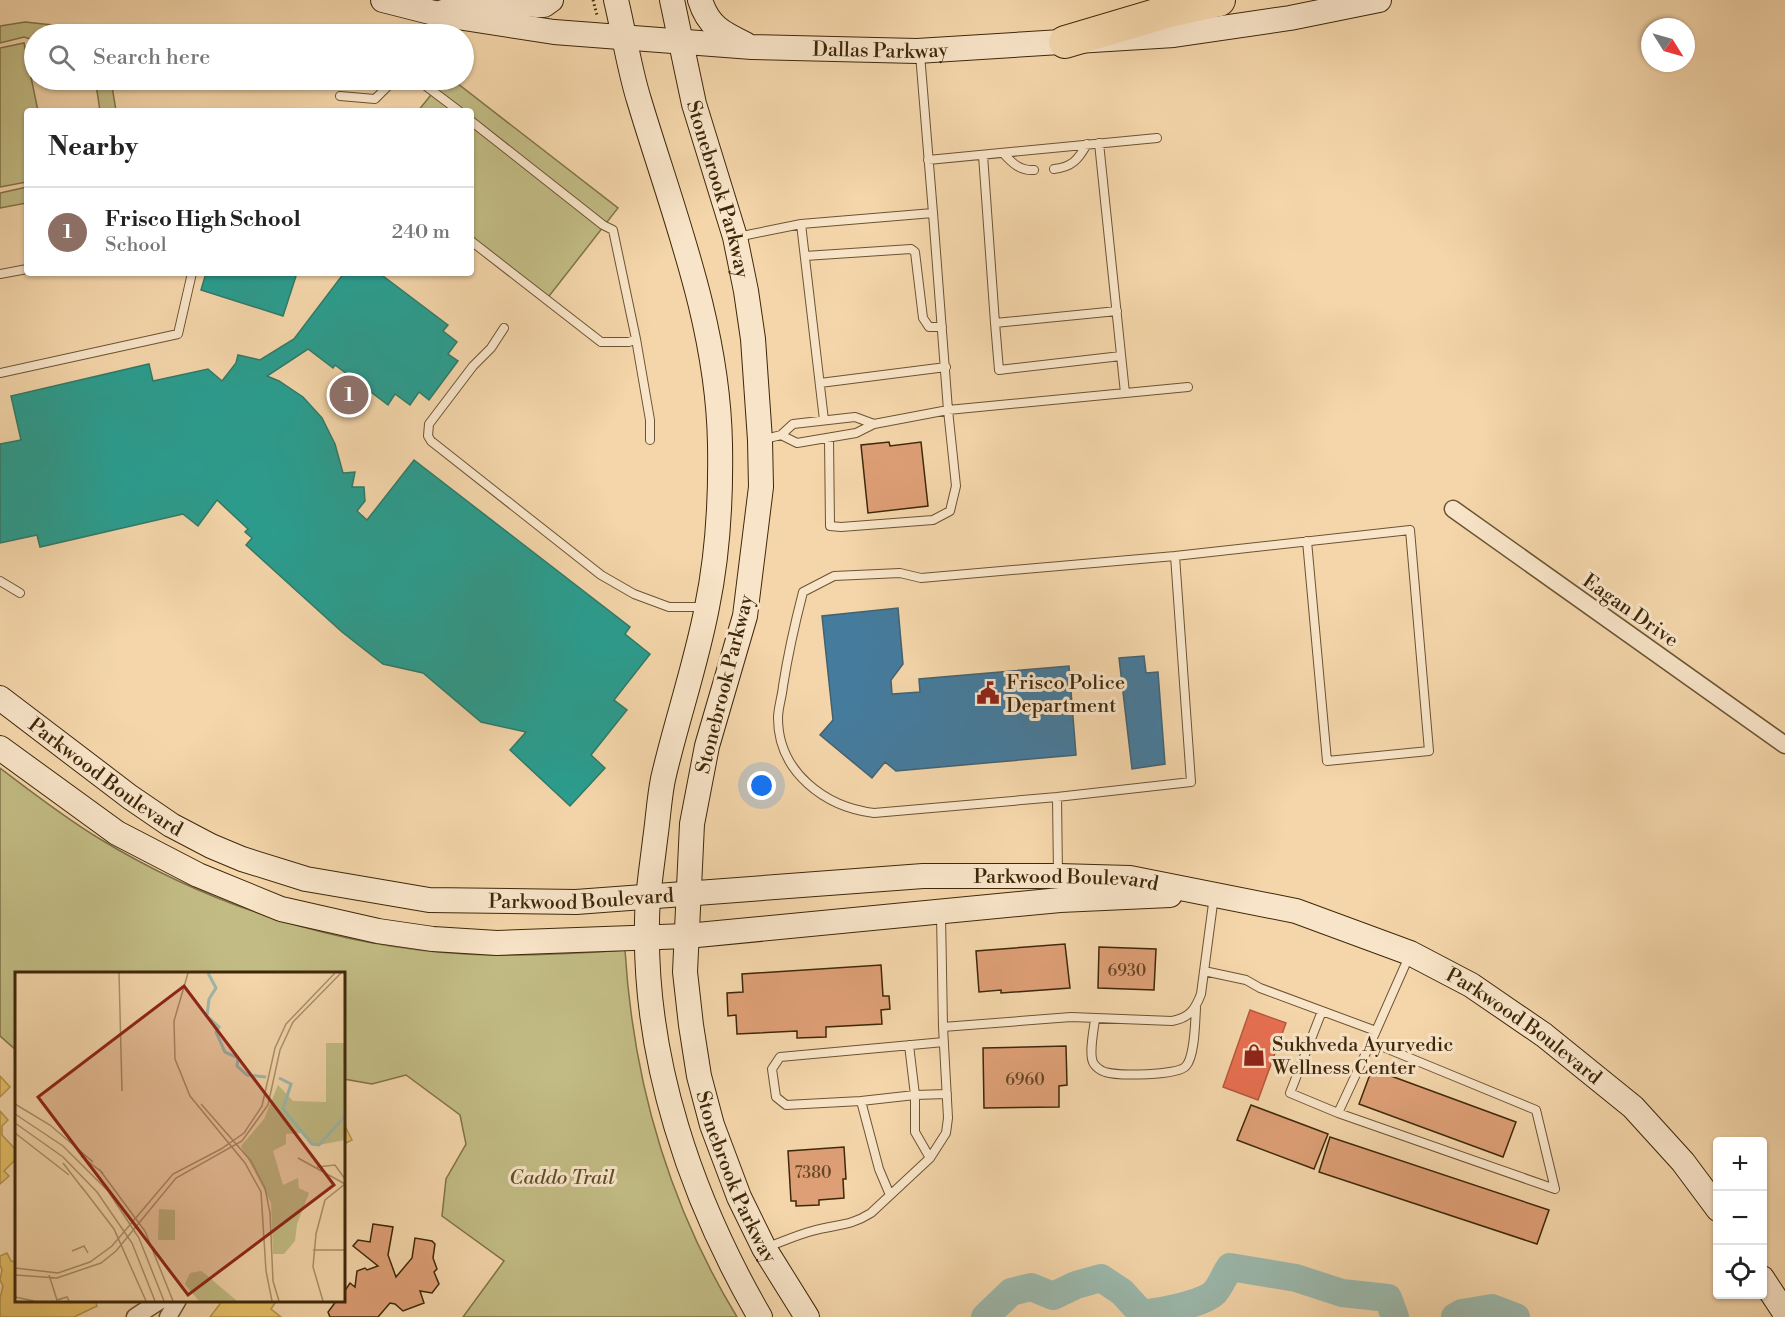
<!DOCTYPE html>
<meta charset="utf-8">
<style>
body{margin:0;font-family:"Libre Bodoni",serif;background:#f2f2f2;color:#222}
.controls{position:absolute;right:18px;bottom:18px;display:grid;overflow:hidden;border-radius:6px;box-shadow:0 2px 4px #0004}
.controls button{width:54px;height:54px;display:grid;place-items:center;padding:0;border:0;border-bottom:2px solid #e0e0e0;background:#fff;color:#222;font:30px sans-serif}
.compass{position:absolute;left:1641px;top:18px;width:54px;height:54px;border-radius:50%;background:#fff;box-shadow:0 2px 4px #0004;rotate:127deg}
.you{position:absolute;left:762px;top:786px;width:21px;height:21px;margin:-15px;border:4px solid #fff;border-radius:50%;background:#1a73e8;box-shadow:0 0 0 9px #1a73e833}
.badge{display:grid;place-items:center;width:39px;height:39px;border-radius:50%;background:#7c3aed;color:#fff;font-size:20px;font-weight:700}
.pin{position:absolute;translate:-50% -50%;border:3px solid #fff;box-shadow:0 2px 6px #0006}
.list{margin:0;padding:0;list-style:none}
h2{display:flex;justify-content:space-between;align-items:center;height:78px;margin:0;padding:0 24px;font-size:26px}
h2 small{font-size:20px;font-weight:400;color:#767676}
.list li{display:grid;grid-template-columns:39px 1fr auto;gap:18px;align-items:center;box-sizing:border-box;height:90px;padding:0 24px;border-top:2px solid #e0e0e0}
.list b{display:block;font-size:22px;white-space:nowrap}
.list p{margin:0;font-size:20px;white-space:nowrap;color:#767676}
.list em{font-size:20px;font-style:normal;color:#767676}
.icon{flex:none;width:33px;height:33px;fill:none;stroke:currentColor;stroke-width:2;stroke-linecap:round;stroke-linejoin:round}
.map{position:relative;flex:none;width:1785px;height:1317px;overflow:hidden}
.search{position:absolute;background:#fff;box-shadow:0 2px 4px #0004;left:24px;top:24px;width:450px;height:66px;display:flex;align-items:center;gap:15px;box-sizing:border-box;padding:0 21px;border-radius:33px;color:#767676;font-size:22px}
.panel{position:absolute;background:#fff;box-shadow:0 2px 4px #0004;left:24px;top:108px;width:450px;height:168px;border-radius:6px}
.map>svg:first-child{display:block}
.green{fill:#c2bc84;stroke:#807247;stroke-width:1.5}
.homes{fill:#e9c46a;stroke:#b6954d;stroke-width:1.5}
.shops{fill:#e76f51;stroke:#b45a3c;stroke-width:1.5}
.schools{fill:#2a9d8f;stroke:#307a67;stroke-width:1.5}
.public{fill:#457b9d;stroke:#436271;stroke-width:1.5}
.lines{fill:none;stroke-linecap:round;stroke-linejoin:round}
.river{stroke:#9cb9ad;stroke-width:28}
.building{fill:#de9f76;stroke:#3e280a;stroke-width:1.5}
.service-casing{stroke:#6c5432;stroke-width:10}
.minor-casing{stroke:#6c5432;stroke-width:19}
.secondary-casing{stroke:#3e280a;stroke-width:26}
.motorway-casing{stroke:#3e280a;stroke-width:34}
.path{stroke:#3e280a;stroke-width:3;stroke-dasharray:1.5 3;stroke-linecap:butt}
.service{stroke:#f8e4c8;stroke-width:8}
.minor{stroke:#f8e4c8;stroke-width:16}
.secondary{stroke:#f8e4c8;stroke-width:24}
.motorway{stroke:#f4d6aa;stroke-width:32}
.labels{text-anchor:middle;stroke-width:6;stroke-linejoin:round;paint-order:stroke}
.number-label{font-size:16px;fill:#664625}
.street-label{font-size:20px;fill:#3e280a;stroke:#f8e4c8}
.poi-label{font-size:20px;fill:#3e280a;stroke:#f8e4c8;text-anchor:start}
.park-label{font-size:20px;font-style:italic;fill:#5f4d28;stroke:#f8e4c8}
.inset-river{fill:none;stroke:#9cb9ad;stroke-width:3}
.inset-road{fill:none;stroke:#ab906a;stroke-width:1.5}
.view{fill:#8f2418;fill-opacity:0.15;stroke:#8f2418;stroke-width:3}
.inset-edge{fill:none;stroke:#3e280a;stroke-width:3}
</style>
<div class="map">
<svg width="1785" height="1317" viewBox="0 0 1785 1317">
<rect width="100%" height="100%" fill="#f4d6aa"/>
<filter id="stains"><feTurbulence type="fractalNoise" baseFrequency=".00333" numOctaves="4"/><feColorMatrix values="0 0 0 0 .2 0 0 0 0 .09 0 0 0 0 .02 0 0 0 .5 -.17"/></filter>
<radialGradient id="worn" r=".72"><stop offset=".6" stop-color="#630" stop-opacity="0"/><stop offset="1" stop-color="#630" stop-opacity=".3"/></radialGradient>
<path class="green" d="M25 22 53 25 72 34H34V40L24 37 0 43V26Z
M24 43 38 111H27V182L0 187V48Z
M92 80H111L116 111H100L97 91Z
M443 80H453L618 208 546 300 471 242V111H418Z
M27 187V203L0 208V193Z
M0 768C33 793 65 818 100 839 210 906 338 947 466 954 519 957 572 954 625 950 633 1081 669 1205 737 1317H463L504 1261 442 1216 446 1179 466 1144 460 1115 406 1075 372 1084 344 1079V974H16V1050L0 1036Z"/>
<path class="homes" d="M0 1076 10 1087 0 1097Z
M0 1111 8 1120 2 1126V1135L16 1150V1164L14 1161 4 1171 9 1176 0 1184Z
M344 1124 352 1140 344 1144Z
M7 1253 11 1261 16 1262V1300H95L97 1306 74 1317H0V1298L3 1286 0 1280 2 1270 0 1265V1256Z
M223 1300H277L271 1309 281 1317H210Z"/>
<path class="shops" d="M1250 1010 1286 1023 1258 1100 1223 1087Z"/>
<path class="schools" d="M206 273H297L283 316 201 290Z
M344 273H379L448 325 443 331 457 342 448 354 458 361 429 400 419 392 410 405 395 394 388 405 335 365 333 368 308 349 267 376 279 381 303 397 322 418 335 444 343 473 355 472 352 487H364L365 501 357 511 367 520 414 460 630 627 625 634 650 654 614 700 627 710 591 755 605 768 570 806 510 750 526 732 481 722 423 673 383 664 342 632 246 545 252 538 245 532 248 529 217 500 198 526 183 514 40 547 37 535 0 543V444L21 440 11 396 149 364 153 381 208 369 222 381 236 363 238 355 260 360 294 339Z"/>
<path class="public" d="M898 608 903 664 891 680 892 694 920 692 919 679 1069 666 1076 755 896 771 885 762 872 778 820 735 833 720 822 616Z
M1144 656 1146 673 1158 672 1165 764 1132 769 1119 658Z"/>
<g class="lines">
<path class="river" d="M985 1317 1011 1292 1031 1287 1053 1296 1076 1285 1101 1278 1122 1292 1142 1314C1159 1312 1204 1304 1215 1292 1221 1285 1225 1274 1230 1267L1296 1278 1342 1293 1388 1298 1395 1317
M1455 1317 1462 1313 1492 1308 1516 1317"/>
</g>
<path class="building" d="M889 442 890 446 921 442 928 506 868 513 861 445Z
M1065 944 1070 988 1001 993V990L979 992 976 951Z
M1099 947 1156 949 1154 990 1098 988Z
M881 965 883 996H889L890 1009 881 1010 882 1024 826 1027V1037L797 1038V1031L737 1034 736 1015 728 1016 727 993 743 992 742 974Z
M1066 1046 1067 1085 1059 1086V1107L984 1108 983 1048Z
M1372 1069 1516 1122 1503 1157 1359 1104Z
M1251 1105 1328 1134 1314 1169 1237 1140Z
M1330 1137 1549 1210 1537 1244 1319 1172Z
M844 1147 846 1179H843L844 1198 819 1200V1205L796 1206V1201H791L788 1151Z
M373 1224 393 1227 388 1255 396 1277 412 1258 415 1238 432 1241 435 1244 433 1258 437 1269 434 1272 439 1284 432 1293 420 1291 424 1303 403 1311 395 1304 390 1303 378 1317H330L328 1312 337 1300H344V1292L350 1283 355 1287 357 1271 365 1268 367 1270 378 1266 353 1246 358 1240 370 1242Z"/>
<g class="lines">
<g class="service-casing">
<path id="service" d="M920 54 933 213
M418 80 459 111
M340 96 375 99 394 80
M471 121 603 225 613 230 636 339
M1099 143 1125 393
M1003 153C1012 163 1020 171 1034 170
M983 155 995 323 1117 311
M928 160 1157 138
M1054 169C1072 167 1078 160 1087 144
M801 224 824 420
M737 237 801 224 933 213 948 410 874 424
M471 241 601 342H629L636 339 650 420V440
M805 256 911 249 915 252 923 318 929 327H942
M0 274 27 269
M995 323 999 370 1121 356
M504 328 491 348 473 366 429 424 428 436 431 441 601 575 634 594 669 607H704
M0 373 178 334 192 273
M820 383 946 367
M829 438 830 526 841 527 933 520 950 511 956 486 948 410 1188 387
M761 440 781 435 797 443 856 433 874 424 855 417 793 424 781 435
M1175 556 1191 782 1057 797 874 813C825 807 778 772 778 718 778 708 782 697 783 686 788 654 795 623 803 592L834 576 900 573 921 578Z
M1175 556 1410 530 1429 751 1327 761 1307 541
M0 581 20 593
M1057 797 1058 875
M1204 971 1246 980 1260 988 1376 1031 1410 954
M1322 1011 1290 1093 1338 1113
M1095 1019C1094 1029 1088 1056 1094 1064 1096 1067 1101 1071 1105 1072 1117 1076 1178 1076 1186 1066 1195 1056 1195 1022 1196 1008
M943 1027 1071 1017 1172 1021C1189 1018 1195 1010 1201 994L1214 896
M1371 1042 1536 1110 1555 1189 1338 1113 1371 1042 1376 1031
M909 1045 915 1095 947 1094
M861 1101 786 1105 776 1097 772 1069 780 1057 944 1042
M890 1195 879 1169 861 1101 915 1095V1132L930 1158
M767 1247C782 1242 797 1235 812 1231 836 1224 849 1227 871 1213L930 1158 946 1133 948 1118 943 1027 941 914"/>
</g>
<g class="minor-casing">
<path id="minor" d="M1453 509 1785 745
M135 1317 161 1300
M168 1317 178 1300"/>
</g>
<g class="secondary-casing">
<g id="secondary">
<path id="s1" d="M383 0 438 14 554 32 752 47 917 51 1174 35 1290 18 1379 0"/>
<path d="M616 0C624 33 629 68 639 100 673 213 718 324 720 444 721 498 718 554 707 607 696 665 676 722 663 779 659 799 658 820 655 840 652 867 647 894 647 922 644 1061 691 1198 760 1317"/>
<path id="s2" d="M672 0 694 104 735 237 746 291 753 339 760 440 761 487 745 616 707 746 692 824 685 972 691 1025 699 1076 712 1125 739 1197 764 1248 807 1317"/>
<path d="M700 0C708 26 722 33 745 44"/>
<path d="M443 12 479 1 537 5H544L551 0"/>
<path id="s3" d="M0 698 130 797 171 825 211 846 242 859 306 879 429 900 576 902 923 876H1058L1130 878 1296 911 1410 953 1471 985 1544 1035 1633 1107 1683 1162 1718 1209"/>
<path d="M0 748 117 833 198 875 281 909 378 931 433 939 497 943 687 936 1060 900 1170 895"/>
<path d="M1762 1278 1785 1313"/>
</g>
</g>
<g class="motorway-casing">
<path id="motorway" d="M1065 42 1173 10 1219 0"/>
</g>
<path class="path" d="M593 0 597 15"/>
<use href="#service" class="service"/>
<use href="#minor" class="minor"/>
<use href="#secondary" class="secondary"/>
<use href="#motorway" class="motorway"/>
</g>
<defs>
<g id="civic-bare" transform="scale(1.8)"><path d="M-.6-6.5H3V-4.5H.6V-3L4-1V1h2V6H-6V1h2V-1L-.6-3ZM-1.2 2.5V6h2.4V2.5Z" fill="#8f2418" stroke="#f8e4c8" stroke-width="2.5" paint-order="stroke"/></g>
<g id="shop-bare" transform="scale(1.8)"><path d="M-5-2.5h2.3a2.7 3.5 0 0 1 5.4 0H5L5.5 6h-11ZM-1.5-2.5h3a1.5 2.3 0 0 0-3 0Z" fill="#8f2418" stroke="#f8e4c8" stroke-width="2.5" paint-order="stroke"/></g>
</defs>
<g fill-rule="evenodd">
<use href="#civic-bare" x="988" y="693"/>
<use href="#shop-bare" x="1254" y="1055"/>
</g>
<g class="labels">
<g class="number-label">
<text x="1127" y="976">6930</text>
<text x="1025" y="1085">6960</text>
<text x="813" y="1178">7380</text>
</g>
<g class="street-label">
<text dy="7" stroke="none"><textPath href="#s1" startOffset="501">Dallas Parkway</textPath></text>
<text dy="7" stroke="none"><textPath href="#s2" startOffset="195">Stonebrook Parkway</textPath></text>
<text transform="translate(1631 610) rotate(35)" y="7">Eagan Drive</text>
<text transform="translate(724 684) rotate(-76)" y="7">Stonebrook Parkway</text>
<text dy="7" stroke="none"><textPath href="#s3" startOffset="132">Parkwood Boulevard</textPath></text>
<text dy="7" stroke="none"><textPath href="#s3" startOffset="1122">Parkwood Boulevard</textPath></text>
<text dy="7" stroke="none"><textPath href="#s3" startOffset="636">Parkwood Boulevard</textPath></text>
<text dy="7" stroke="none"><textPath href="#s3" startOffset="1612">Parkwood Boulevard</textPath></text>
<text dy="7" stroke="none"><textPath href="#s2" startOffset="1203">Stonebrook Parkway</textPath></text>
</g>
<g class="poi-label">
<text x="1006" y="689">Frisco Police<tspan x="1006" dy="23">Department</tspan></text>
<text x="1272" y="1051">Sukhveda Ayurvedic<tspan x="1272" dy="23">Wellness Center</tspan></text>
</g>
<g class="park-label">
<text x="562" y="1184">Caddo Trail</text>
</g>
</g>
<g transform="translate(15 972)">
<rect width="330" height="330" fill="#f4d6aa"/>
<path d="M311 71H330V168L299 174 288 161 271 162V172L258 179 268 213 283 206 284 216 294 221 282 252 280 269 269 282H258L256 231 226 174 249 147 263 113 278 129 311 130ZM144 237 160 238V268H143ZM186 299 189 301 222 329H184L170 312 175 301Z" fill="#c2bc84"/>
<path class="inset-river" d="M193 1 201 16 194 27 192 44 204 55 201 60 210 80 223 86 222 94 232 103 251 105M264 106 276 112 268 137 297 172 304 173 330 144"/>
<path class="inset-road" d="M104 1 107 119M173 1 159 49 160 87 175 124 230 191 246 220 251 299 257 329M0 132 35 153 78 190M186 132 236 189 250 216 255 241 258 309 264 329M0 142 48 174 93 219 124 266 149 329M0 151 48 185 82 220 117 271 140 329M0 161 54 203M66 184 88 201M283 186 330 212M48 191 68 217M302 195 320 193 330 207M84 197 130 259 158 329M66 214 99 257 131 329M298 278H330M57 279 69 274 73 281M0 296 43 301 75 290 97 274 158 202 206 177 229 161 247 134 260 76 271 52 320 1M0 303 42 306 86 291 101 279 161 206 227 169 253 133 265 78 278 50 326 1M34 303 42 328 52 325 54 329M0 325 19 329M308 329 298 295 301 262 310 228 330 212"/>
<path class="view" d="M169 14 319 213 173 323 23 125Z"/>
<rect width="330" height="330" class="inset-edge"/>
</g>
<rect width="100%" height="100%" filter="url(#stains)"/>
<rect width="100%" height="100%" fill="url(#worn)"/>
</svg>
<div class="controls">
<button>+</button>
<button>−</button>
<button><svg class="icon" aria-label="locate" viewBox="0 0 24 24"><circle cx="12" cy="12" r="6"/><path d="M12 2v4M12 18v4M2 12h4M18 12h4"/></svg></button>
</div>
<svg class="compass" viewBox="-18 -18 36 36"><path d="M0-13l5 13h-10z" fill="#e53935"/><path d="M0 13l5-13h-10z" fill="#767676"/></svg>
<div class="you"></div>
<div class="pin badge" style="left:349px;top:395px;background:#8d6e63">1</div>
<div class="search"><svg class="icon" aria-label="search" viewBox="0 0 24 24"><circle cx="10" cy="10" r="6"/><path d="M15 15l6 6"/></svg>Search here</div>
<section class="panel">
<h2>Nearby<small></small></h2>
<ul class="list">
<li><span class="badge" style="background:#8d6e63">1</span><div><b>Frisco High School</b><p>School</p></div><em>240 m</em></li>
</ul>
</section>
</div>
